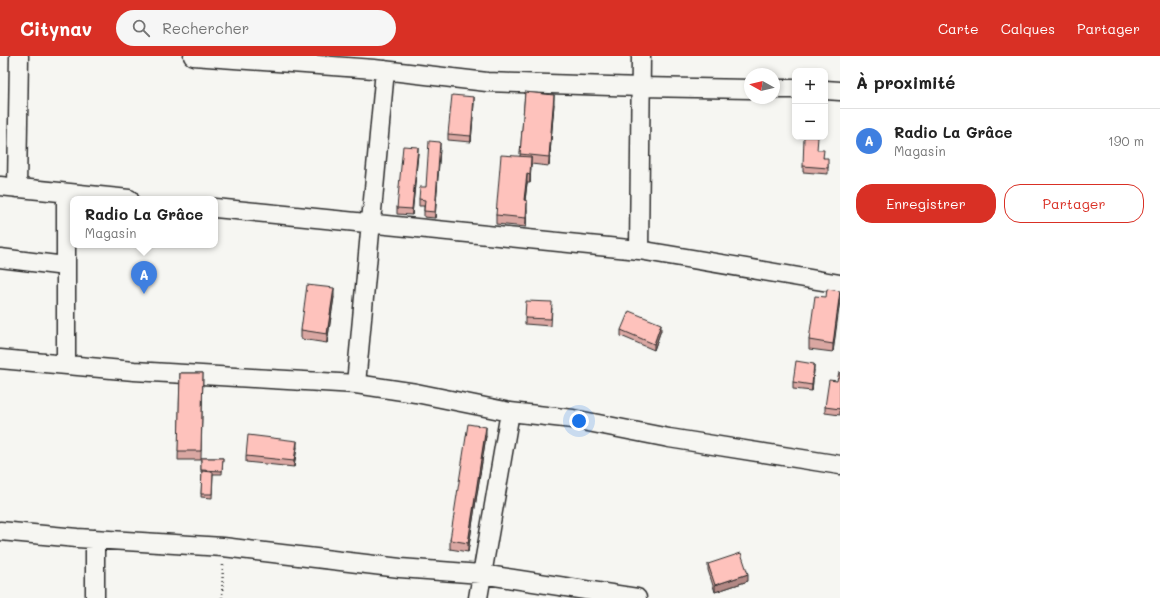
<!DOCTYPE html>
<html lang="fr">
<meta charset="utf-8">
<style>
body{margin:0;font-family:Mali,sans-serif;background:#f6f6f6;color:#222}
.controls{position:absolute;right:12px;top:12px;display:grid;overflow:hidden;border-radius:8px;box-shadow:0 2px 6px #0003}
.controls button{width:36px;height:36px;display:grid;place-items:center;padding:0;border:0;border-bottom:1px solid #e0e0e0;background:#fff;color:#222;font:20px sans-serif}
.compass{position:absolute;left:744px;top:12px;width:36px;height:36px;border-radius:50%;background:#fff;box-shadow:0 2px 6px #0003;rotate:278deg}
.you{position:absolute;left:579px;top:365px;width:14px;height:14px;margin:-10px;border:3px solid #fff;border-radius:50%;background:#1a73e8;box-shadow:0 0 0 6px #1a73e833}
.badge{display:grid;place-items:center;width:26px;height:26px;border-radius:50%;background:#d93025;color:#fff;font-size:13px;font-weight:700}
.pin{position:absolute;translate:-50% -33px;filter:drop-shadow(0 1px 2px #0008)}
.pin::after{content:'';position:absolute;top:21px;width:14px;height:12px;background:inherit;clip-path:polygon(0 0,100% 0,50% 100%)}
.popup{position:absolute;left:70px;top:140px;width:148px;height:52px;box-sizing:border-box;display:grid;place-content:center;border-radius:8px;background:#fff;filter:drop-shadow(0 1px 3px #0005);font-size:13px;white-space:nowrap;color:#767676}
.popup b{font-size:15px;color:#222}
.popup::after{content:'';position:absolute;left:50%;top:100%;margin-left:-8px;border:8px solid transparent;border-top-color:#fff}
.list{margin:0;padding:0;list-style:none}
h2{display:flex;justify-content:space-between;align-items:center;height:52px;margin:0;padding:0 16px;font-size:17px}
h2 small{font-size:13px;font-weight:400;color:#767676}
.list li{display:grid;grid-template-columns:26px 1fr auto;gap:12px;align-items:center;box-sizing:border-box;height:64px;padding:0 16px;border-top:1px solid #e0e0e0}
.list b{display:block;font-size:15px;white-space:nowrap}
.list p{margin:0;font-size:13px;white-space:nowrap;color:#767676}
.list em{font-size:13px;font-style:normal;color:#767676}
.actions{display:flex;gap:8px;padding:12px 16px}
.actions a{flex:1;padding:9px 0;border:1px solid #d93025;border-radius:16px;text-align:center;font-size:14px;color:#d93025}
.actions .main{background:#d93025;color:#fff}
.icon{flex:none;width:22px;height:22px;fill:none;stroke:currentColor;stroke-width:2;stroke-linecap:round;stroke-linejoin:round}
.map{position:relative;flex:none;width:840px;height:542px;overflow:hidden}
header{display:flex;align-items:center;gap:24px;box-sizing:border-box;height:56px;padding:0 20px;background:#d93025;color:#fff}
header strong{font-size:19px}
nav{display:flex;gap:22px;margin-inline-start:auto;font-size:14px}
.search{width:280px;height:36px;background:#f6f6f6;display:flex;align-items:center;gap:10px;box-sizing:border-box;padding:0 14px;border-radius:22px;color:#767676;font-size:15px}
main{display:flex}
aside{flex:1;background:#fff}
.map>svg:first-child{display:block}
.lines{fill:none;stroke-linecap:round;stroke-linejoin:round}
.minor-casing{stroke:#2b2b2b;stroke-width:21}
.path{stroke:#2b2b2b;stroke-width:2.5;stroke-dasharray:1 3;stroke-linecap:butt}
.minor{stroke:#f6f6f2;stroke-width:18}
.wall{fill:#daa7a2;stroke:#2b2b2b}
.shaded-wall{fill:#b28884;stroke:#2b2b2b}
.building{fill:#fec2bc;stroke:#2b2b2b}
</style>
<header>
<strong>Citynav</strong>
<div class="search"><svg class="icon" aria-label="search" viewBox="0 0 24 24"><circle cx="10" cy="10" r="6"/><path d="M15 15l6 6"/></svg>Rechercher</div>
<nav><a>Carte</a><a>Calques</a><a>Partager</a></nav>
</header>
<main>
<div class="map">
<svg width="840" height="542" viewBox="0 0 840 542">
<rect width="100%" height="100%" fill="#f6f6f2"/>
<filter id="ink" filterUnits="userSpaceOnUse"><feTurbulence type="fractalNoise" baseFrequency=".025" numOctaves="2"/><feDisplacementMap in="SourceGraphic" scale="8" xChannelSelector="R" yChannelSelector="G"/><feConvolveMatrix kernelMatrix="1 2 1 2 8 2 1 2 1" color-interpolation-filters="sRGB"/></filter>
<g filter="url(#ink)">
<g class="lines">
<g class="minor-casing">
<path id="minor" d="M193 0 374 13 487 26 641 31 750 33
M774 33H795
M825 34 840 35
M0 130 129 143
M17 132 19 0
M215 152 639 194 840 228
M639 194 641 0
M0 202 65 210
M0 303 134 315 356 328 416 337 510 356 573 363 669 382 840 409
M66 309V137
M356 328 385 14
M0 475 77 482 223 491 400 512 481 518 637 542
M95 483V542
M478 542 510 356"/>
</g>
<path class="path" d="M222 542 223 507"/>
<use href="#minor" class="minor"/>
</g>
<path class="wall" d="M525 36 554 48 549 110 531 108 530 127H527L525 145 527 154 526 171 496 168V159L520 100Z
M474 47 471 86 448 84V78Z
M440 92 435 162 424 161V150H419V143L426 131Z
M818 94 828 108V118L803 116V110Z
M418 97 412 159 397 158V152Z
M840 235 833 296 809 293V284L826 241Z
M334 241 327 287 301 283V274Z
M552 252 551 270 525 268V262Z
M621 274H661L654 294 621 280Z
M814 314 812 335 793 333V326Z
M180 317H203L201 402H223L222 418H213L212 442 201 441 202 417H201V404H178Z
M840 317V359L825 357V351L837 325Z
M486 380 468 496 450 493V484Z
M297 391 294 411 246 406V400Z
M708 508 748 525 715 536 708 514Z"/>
<path class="shaded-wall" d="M554 39V48L549 110V101Z
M474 41V47L471 86V80Z
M440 86V92L435 162V156Z
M418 91V97L412 159V153Z
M531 101V110L530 127V119Z
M527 118V127L524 153V144Z
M527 145V154L526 171V162Z
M334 232V241L327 287V278Z
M840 236V245L833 296V288Z
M661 268V274L654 294V288Z
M814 308V314L812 335V329Z
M486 371V380L468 496V487Z
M297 385V391L294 411V405Z
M748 518V525L715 536V529Z"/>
<path class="building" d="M525 36 554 39 549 101 520 98Z
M452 39 474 41 471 80 448 78Z
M804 81H818L817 94H824L823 102H828V112L803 110Z
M429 85 440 86 435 156 424 155 425 144 419 143 420 131H426Z
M403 90 418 91 412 153 397 152Z
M501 99 531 101 530 119 527 118 524 144 527 145 526 162 496 159Z
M307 229 334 232 327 278 301 274Z
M827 233 840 235 833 288 809 284 815 240 826 241Z
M526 245 552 246 551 263 525 262Z
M629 255 661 268 654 288 621 274Z
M796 305 814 308 812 329 793 326Z
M839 316 840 317V353L825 351 829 324 837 325Z
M180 317H203L201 395H178Z
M468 368 486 371 468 487 450 484Z
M248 379 297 385 294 405 246 400Z
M201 402H223L222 415 201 414Z
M202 415 213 416 212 438H201Z
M741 497 748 518 715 529 708 508Z"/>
</g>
</svg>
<div class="controls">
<button>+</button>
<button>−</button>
</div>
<svg class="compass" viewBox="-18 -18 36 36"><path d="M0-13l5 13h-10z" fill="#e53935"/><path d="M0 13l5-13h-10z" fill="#767676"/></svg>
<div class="you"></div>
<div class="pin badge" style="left:144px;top:238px;background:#3f7fe0">A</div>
<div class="popup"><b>Radio La Grâce</b>Magasin</div>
</div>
<aside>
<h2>À proximité<small></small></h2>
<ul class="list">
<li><span class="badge" style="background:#3f7fe0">A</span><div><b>Radio La Grâce</b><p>Magasin</p></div><em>190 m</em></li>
</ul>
<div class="actions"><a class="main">Enregistrer</a><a>Partager</a></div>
</aside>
</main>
